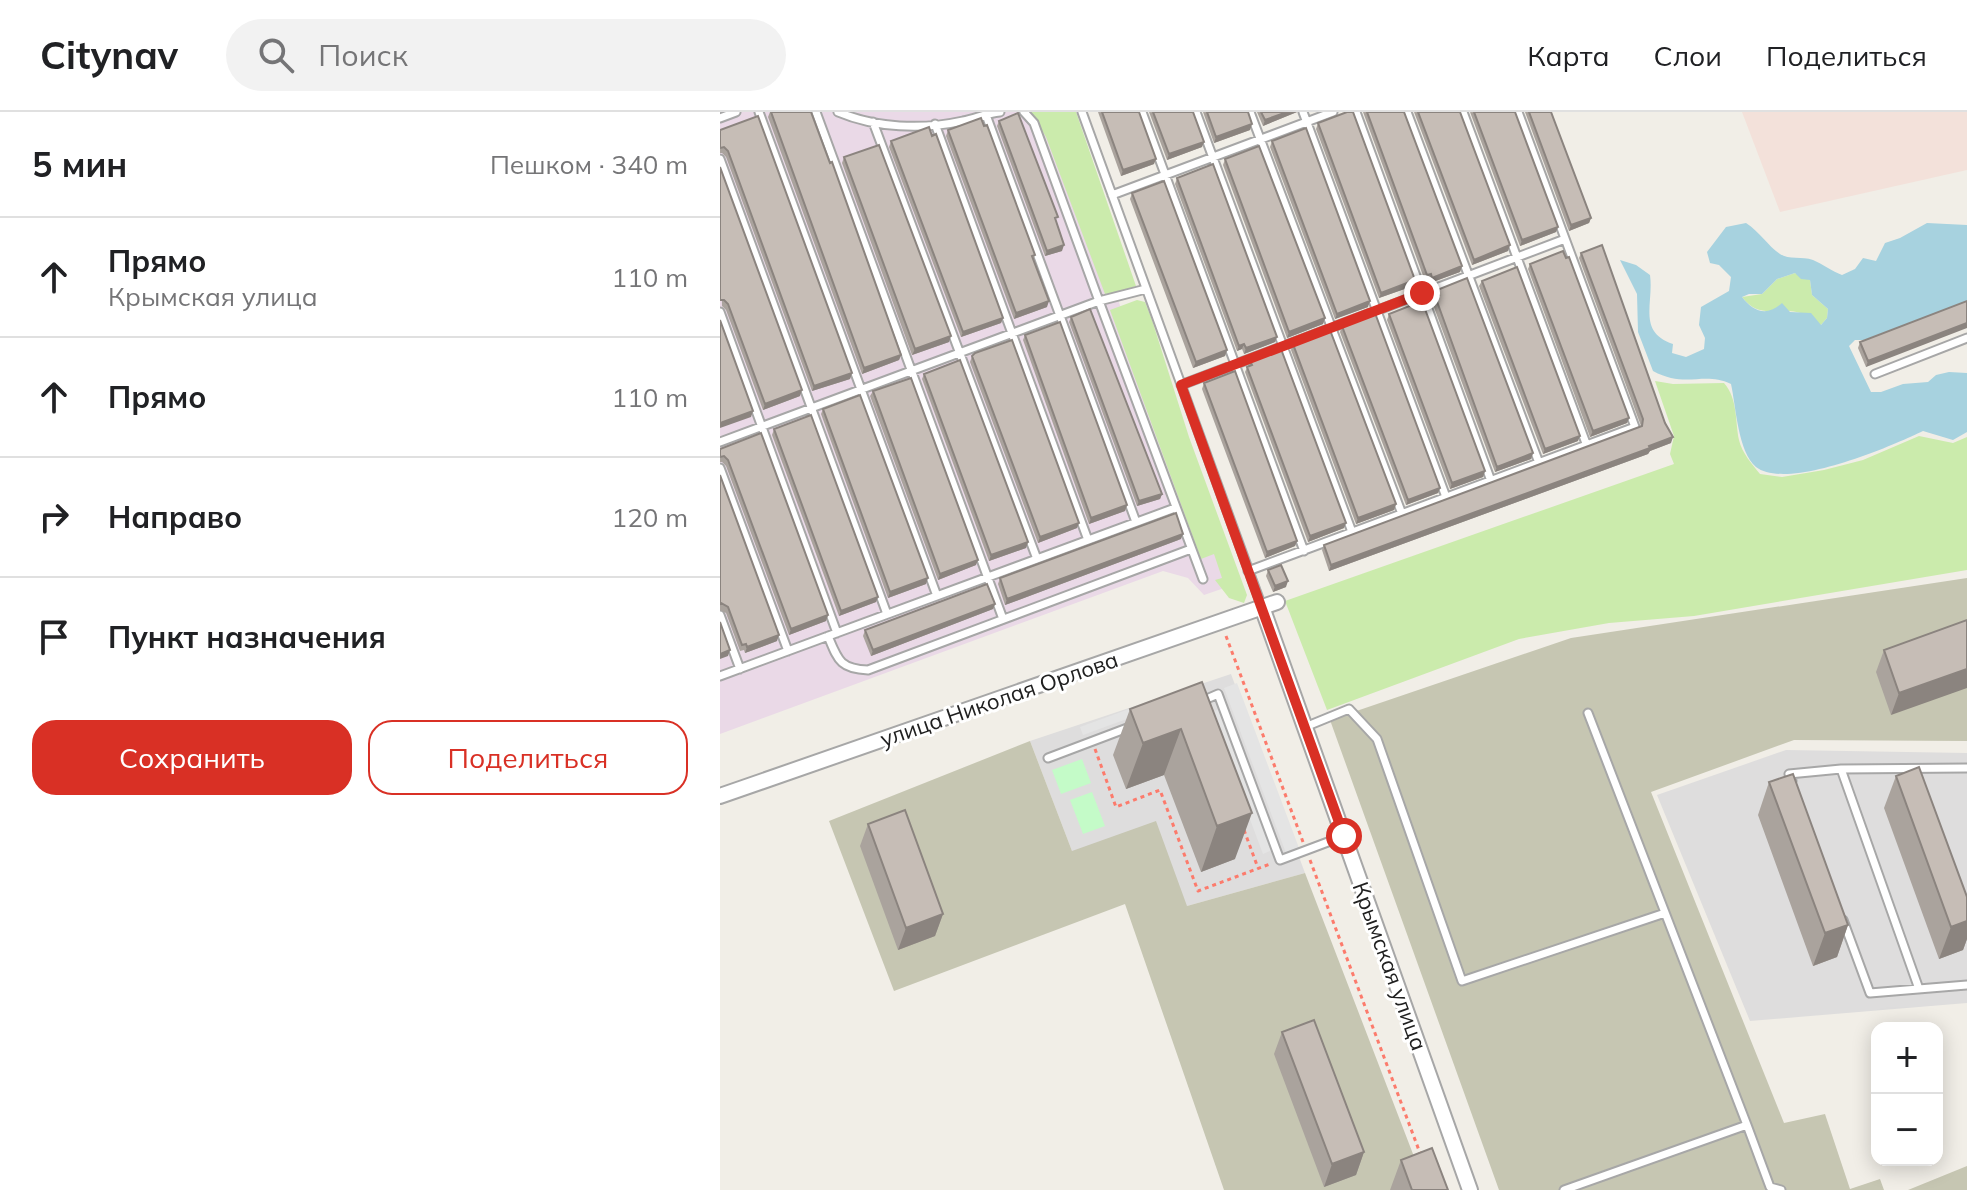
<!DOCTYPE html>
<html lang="ru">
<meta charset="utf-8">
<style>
body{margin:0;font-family:Mulish,sans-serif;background:#f2f2f2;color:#202124}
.controls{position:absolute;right:24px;bottom:24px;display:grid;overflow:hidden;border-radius:16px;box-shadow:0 4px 20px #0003}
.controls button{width:72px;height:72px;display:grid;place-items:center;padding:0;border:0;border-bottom:2px solid #e0e0e0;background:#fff;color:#202124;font:40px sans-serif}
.stop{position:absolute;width:24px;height:24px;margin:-18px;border:6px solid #d93025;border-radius:50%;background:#fff}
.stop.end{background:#d93025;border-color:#fff;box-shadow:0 2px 8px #0008}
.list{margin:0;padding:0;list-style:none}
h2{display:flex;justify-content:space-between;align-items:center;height:104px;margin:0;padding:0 32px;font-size:34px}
h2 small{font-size:26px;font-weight:400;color:#757577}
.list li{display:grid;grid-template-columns:52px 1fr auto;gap:24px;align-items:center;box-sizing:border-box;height:120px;padding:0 32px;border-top:2px solid #e0e0e0}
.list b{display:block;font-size:30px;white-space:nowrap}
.list p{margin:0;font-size:26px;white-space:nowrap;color:#757577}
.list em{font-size:26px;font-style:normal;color:#757577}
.actions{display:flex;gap:16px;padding:24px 32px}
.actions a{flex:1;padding:18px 0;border:2px solid #d93025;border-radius:24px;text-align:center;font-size:28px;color:#d93025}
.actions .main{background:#d93025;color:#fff}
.icon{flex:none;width:44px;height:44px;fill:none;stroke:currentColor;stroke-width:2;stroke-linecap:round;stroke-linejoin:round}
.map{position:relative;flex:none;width:1247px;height:1078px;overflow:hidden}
header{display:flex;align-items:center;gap:48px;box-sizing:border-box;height:112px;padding:0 40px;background:#fff;border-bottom:2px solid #e0e0e0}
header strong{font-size:38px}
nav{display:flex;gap:44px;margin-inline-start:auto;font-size:28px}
.search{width:560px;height:72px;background:#f2f2f2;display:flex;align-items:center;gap:20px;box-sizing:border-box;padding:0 28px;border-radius:44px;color:#757577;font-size:30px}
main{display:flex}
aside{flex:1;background:#fff}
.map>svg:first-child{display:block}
.residential{fill:#dedddd}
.industrial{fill:#ead9e7}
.military{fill:#f3e1da}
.construction{fill:#c6c6b2}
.grass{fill:#cbebac}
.park{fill:#c4fbc8}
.parking{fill:#e4e4e4}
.water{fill:#a7d2df;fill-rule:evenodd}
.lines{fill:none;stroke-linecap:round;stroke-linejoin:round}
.service-casing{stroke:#a7a7a7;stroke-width:11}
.minor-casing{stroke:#a7a7a7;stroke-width:18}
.path{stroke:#fc7b6c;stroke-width:3;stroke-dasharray:4 4;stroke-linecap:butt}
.service{stroke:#fff;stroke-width:7}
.minor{stroke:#fff;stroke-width:14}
.wall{fill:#aaa39d}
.shaded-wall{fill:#8b847f}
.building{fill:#c6bdb6;stroke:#8b847f;stroke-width:2}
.route{stroke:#d93025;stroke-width:10}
.labels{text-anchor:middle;stroke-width:6;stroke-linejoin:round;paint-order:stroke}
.street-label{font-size:22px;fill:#202020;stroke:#fff}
</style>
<header>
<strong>Citynav</strong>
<div class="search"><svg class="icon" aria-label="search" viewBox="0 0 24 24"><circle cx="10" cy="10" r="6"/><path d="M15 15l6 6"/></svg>Поиск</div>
<nav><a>Карта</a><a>Слои</a><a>Поделиться</a></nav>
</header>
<main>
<aside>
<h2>5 мин<small>Пешком · 340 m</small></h2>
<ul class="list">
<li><svg class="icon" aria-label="ahead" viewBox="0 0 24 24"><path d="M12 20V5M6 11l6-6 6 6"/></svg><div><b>Прямо</b><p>Крымская улица</p></div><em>110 m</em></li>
<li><svg class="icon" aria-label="ahead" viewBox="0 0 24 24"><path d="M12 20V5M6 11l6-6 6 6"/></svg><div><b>Прямо</b></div><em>110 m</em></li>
<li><svg class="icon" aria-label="right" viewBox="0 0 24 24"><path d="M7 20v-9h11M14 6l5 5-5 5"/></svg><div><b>Направо</b></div><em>120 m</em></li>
<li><svg class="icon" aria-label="arrive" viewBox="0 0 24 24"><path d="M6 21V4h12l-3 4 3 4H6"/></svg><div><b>Пункт назначения</b></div></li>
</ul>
<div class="actions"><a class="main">Сохранить</a><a>Поделиться</a></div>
</aside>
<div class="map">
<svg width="1247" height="1078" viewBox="0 0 1247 1078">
<rect width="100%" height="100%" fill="#f1eee7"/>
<path class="residential" d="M511 562 585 761 467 794 352 739 310 629Z
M1066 638 1247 641V891L1030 909 937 683Z"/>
<path class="industrial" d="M0 0H326L342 31 453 342 497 430 513 473 484 483 468 466 443 459 0 622Z"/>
<path class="military" d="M1022 0H1247V58L1060 100Z"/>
<path class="construction" d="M1247 466V629L1074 628 931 680 1064 1011 1105 1002 1130 1077 1160 1067 1164 1078H779L610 608 851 526Z
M310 629 352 739 436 709 467 794 585 761 703 1068 678 1078H504L405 792 174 879 109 709Z
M1247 1054V1078H1188Z"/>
<path class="grass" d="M311 0H356L416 174 395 181 385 182 326 25Z
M1075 161 1090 168 1092 183 1108 197 1107 206 1100 214C1095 210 1089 204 1084 202 1058 192 1041 210 1022 185L1042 182 1057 167Z
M417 188 425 190 432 208 469 325 527 483 524 491 509 486 495 468 502 466 494 442 481 447 390 198Z
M935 269 953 272 1004 271C1018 287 1015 309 1019 328 1022 341 1032 352 1040 362L1062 365 1104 358 1143 348 1199 324 1233 331 1247 325V458L974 504 889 511 799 527 607 598 565 489 954 352 950 342 954 324Z"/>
<path class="park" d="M362 647 371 671 341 682 332 658Z
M372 680 385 714 363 722 350 688Z"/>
<path class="parking" d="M517 571 579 736 566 741 504 576Z
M461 578 464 586 363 623 360 615Z
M499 597 552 738 543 742 490 601Z"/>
<path class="water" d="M1026 111C1040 120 1047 133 1060 142 1069 148 1082 144 1093 148 1103 152 1111 159 1122 163L1135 157 1143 146 1156 149 1165 131 1180 126 1207 111 1247 113V189L1144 228H1135L1129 234 1151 280H1161L1183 272 1208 270 1216 263 1229 260 1247 261V320L1233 328 1203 319C1170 335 1067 379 1036 355 1018 340 1016 295 1011 272 983 259 966 277 933 259L918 220 917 182 900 148 916 153 930 163C934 191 917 220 953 232L952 241 966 245 984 237 985 226 979 213 981 195 1009 179 1011 165 999 153 990 151 987 140 1006 115ZM1075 161 1081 167 1090 168 1092 183 1108 197 1107 206 1101 213 1091 201 1070 200 1062 191C1048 204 1034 201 1022 185L1029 182H1042L1057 167Z"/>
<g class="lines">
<g class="service-casing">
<path id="service" d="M39 0 217 484
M96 0 283 507
M118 0C156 16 202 18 243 9 255 7 267 1 280 0
M304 0 314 11 379 189 426 177
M362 0 542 495
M422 0 584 439
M476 0 632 420
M530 0 682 402
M583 0 726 385
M636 0 771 369
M687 0 819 351
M743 0 867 334
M266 3 416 410
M0 6 16 0
M153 10 317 447
M215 12 368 428
M0 47 167 502
M392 83 613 0
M0 200 117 521
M1155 262 1247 226
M461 273 845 127
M0 330 379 189 483 467
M0 356 68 539
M528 459 915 315 798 0
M0 503 20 557
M108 524C118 548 120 557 148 558L471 437
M0 564 455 396
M482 589 498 582 560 748 624 724
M585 615 629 597 657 627 742 869 945 801
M328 646 410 615
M1121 657 1199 877
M1072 669 1069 662 1121 657 1247 656
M1123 808 1150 881 1247 873
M1027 1013 1050 1075 1061 1078
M844 1078 1027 1013 868 601"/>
</g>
<g class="minor-casing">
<path id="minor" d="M542 495 750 1078
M0 684 557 490"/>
</g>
<path class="path" d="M506 524 583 730
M375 637 396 695 440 678 478 779 550 752
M524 718 538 756
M590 748 700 1041"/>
<use href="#service" class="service"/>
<use href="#minor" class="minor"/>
</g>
<path class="wall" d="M50 0H91L181 243 179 248 142 262 48 5Z
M378 0H419L434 52 401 64Z
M429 0H473L482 35 447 48Z
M483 0H528L530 18 494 31Z
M537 0H577L543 14Z
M643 0H684L742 154 740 160 710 171 709 167 705 169Z
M694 0H740L788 139 752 153Z
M750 0H795L838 115 836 120 800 134Z
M805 0H831L871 106 869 111 849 119Z
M279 9 336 110 342 139 325 144 277 14Z
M598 11 695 168 693 174 659 186 596 17Z
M0 18 132 261 130 267 92 279 6 45 2 41H0Z
M228 18 315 143 313 147 327 195 294 207 226 24Z
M171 29 283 206 281 211 241 225 169 35Z
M552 29 648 195 615 207 550 35Z
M124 45 229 230 192 243 122 51Z
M505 47 605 206 603 212 567 226 503 53Z
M0 55 80 284 43 298 6 198 2 194Z
M457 66 555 230 524 242 522 237 517 239 455 72Z
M412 81 507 238 505 244 473 256 410 87Z
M861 141 951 331 930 339 928 342 609 459 602 438 604 433 921 314 859 146Z
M810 152 909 306 907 311 870 325 808 157Z
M762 169 858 329 823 342 759 174Z
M717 178 813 341 811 347 775 360 712 190Z
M1247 189 1146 255 1138 236 1140 230Z
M669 202 765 359 763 365 730 377 667 208Z
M351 205 442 382 440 387 417 394 349 210Z
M622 214 720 376 718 381 686 393 620 220Z
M305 223 407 393 405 399 369 412 303 228Z
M573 232 676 392 674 398 636 412 571 238Z
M252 244 357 416 318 431 250 250Z
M530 249 624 416 588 430 525 260Z
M204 262 308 430 306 436 269 449 202 267Z
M484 271 577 429 575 434 545 446 482 277Z
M153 279 256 453 218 468 150 284Z
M103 297 206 472 168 486 101 302Z
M54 317 158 485 156 490 119 504 52 323Z
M41 321 108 503 106 509 69 523 6 354 2 350H0V337Z
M0 363 57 529 25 541 24 538 20 539 6 501 0 498Z
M461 427 285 493 278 472 280 466Z
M548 458 566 475 553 480 546 464Z
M275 492 273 497 151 544 143 524 145 518Z
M1247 508 1171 603 1156 560 1164 538Z
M482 570 515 747 481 760 444 663 406 677 393 643 410 597Z
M1176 664 1247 785V827L1243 838 1219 847 1164 696Z
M1049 670 1128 813 1117 845 1093 854 1038 703Z
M148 712 223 802 215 824 178 838 140 734Z
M562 920 644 1040 636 1063 604 1075 554 942Z
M681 1048 728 1078H670Z"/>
<path class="shaded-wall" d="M567 0H577L543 14 545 8Z
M532 12 530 18 494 31 496 25Z
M484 30 482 35 447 48 449 42Z
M436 47 434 52 401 64 403 58Z
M871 106 869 111 849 119 851 113Z
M838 115 836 120 800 134 802 128Z
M344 133 342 139 325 144 327 139Z
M790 133 788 139 752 153 754 148Z
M742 154 740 160 710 171 712 166Z
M695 168 693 174 659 186 661 181Z
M329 189 327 195 294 207 296 201Z
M650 189 648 195 615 207 617 202Z
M283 206 281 211 241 225 243 220Z
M605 206 603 212 567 226 569 220Z
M1247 211V216L1146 255 1148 249Z
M231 224 229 230 192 243 195 237Z
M557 225 555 230 524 242 526 236Z
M524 232 522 237 517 239 519 234Z
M507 238 505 244 473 256 476 250Z
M181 243 179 248 142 262 144 256Z
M132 261 130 267 92 279 94 274Z
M82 278 80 284 43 298 45 292Z
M33 299 31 305 0 316V311Z
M909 306 907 311 870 325 873 319Z
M860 324 858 329 823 342 825 337Z
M953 325 951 331 930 339 928 342 609 459 611 453Z
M813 341 811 347 775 360 777 355Z
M765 359 763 365 730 377 732 371Z
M720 376 718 381 686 393 688 388Z
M442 382 440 387 417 394 419 389Z
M676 392 674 398 636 412 638 406Z
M407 393 405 399 369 412 371 406Z
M359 411 357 416 318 431 320 425Z
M626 411 624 416 588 430 590 424Z
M463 422 461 427 285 493 287 487Z
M577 429 575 434 545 446 547 440Z
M308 430 306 436 269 449 271 443Z
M258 448 256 453 218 468 220 462Z
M208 466 206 472 168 486 170 480Z
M568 469 566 475 553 480 555 474Z
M158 485 156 490 119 504 121 499Z
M275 492 273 497 151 544 153 538Z
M108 503 106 509 69 523 71 517Z
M59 523 57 529 25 541 27 535Z
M10 538 8 544 0 547V542Z
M1247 557V576L1171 603 1179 581Z
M461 617 444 663 406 677 423 631Z
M532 701 515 747 481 760 497 714Z
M223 802 215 824 178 838 186 816Z
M1247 809V827L1243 838 1219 847 1231 815Z
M1128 813 1117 845 1093 854 1105 821Z
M644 1040 636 1063 604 1075 612 1052Z"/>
<path class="building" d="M51 0H91L110 51 112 50 181 243 144 256Z
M382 0H419L436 47 403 58Z
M433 0H473L484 30 449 42Z
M487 0H528L532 12 496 25Z
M541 0H567L545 8Z
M627 0H633L695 168 661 181 598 11Z
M647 0H684L742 154 712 166 711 162 707 163Z
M698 0H740L790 133 754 148Z
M754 0H795L838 115 802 128Z
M809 0H831L871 106 851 113Z
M298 1 338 105 335 106 344 133 327 139 279 9Z
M38 4 132 261 94 274 8 39 4 35 0 36V18Z
M261 6 264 14 267 13 315 143 312 144 329 189 296 201 228 18Z
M209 15 212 24 216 22 283 206 243 220 171 29Z
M586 16 650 189 617 202 552 29Z
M159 33 231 224 195 237 124 45Z
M539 34 605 206 569 220 505 47Z
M493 52 557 225 526 236 524 232 519 234 457 66Z
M0 55 82 278 45 292 8 192 4 188H0Z
M444 69 507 238 476 250 412 81Z
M882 133 945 311 953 325 929 334 930 336 611 453 604 433 922 314 923 307 861 141Z
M843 139 846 146 849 145 909 306 873 319 810 152Z
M797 155 860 324 825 337 762 169Z
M747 166 813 341 777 355 715 184 719 183 717 178Z
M702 189 765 359 732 371 669 202Z
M1247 189V211L1148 249 1140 230Z
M370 197 442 382 419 389 351 205Z
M655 201 720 376 688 388 622 214Z
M0 208 33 299 0 311Z
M340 210 407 393 371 406 305 223Z
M610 218 676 392 638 406 573 232Z
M292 228 359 411 320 425 252 244 255 241Z
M561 237 626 411 590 424 527 255 532 253 530 249Z
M240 248 308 430 271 443 204 262Z
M515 259 577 429 547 440 484 271Z
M191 266 258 448 220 462 153 279Z
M140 283 208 466 170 480 103 297Z
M91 303 158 485 121 499 54 317Z
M41 321 108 503 71 517 8 348 4 344 0 345V337Z
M0 363 59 523 27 535 26 532 22 533 8 495 1 491 0 492Z
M456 401 463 422 287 487 280 466Z
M561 453 568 469 555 474 548 458Z
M267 472 275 492 153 538 145 518Z
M1247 508V557L1179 581 1164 538Z
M0 510 10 538 0 542Z
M482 570 532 701 497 714 461 617 423 631 410 597Z
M1199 655 1247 785V809L1231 815 1176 664Z
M1073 662 1128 813 1105 821 1049 670Z
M185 698 223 802 186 816 148 712Z
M594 908 644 1040 612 1052 562 920Z
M712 1036 728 1078H692L681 1048Z"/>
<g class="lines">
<path class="route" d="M624 724 461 273 702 181"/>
</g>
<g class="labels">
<g class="street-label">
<text transform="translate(279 587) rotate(-19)" y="8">улица Николая Орлова</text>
<text transform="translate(670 854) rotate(70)" y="8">Крымская улица</text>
</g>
</g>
</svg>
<div class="controls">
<button>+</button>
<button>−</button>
</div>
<div class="stop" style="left:624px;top:724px"></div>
<div class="stop end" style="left:702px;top:181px"></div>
</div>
</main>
